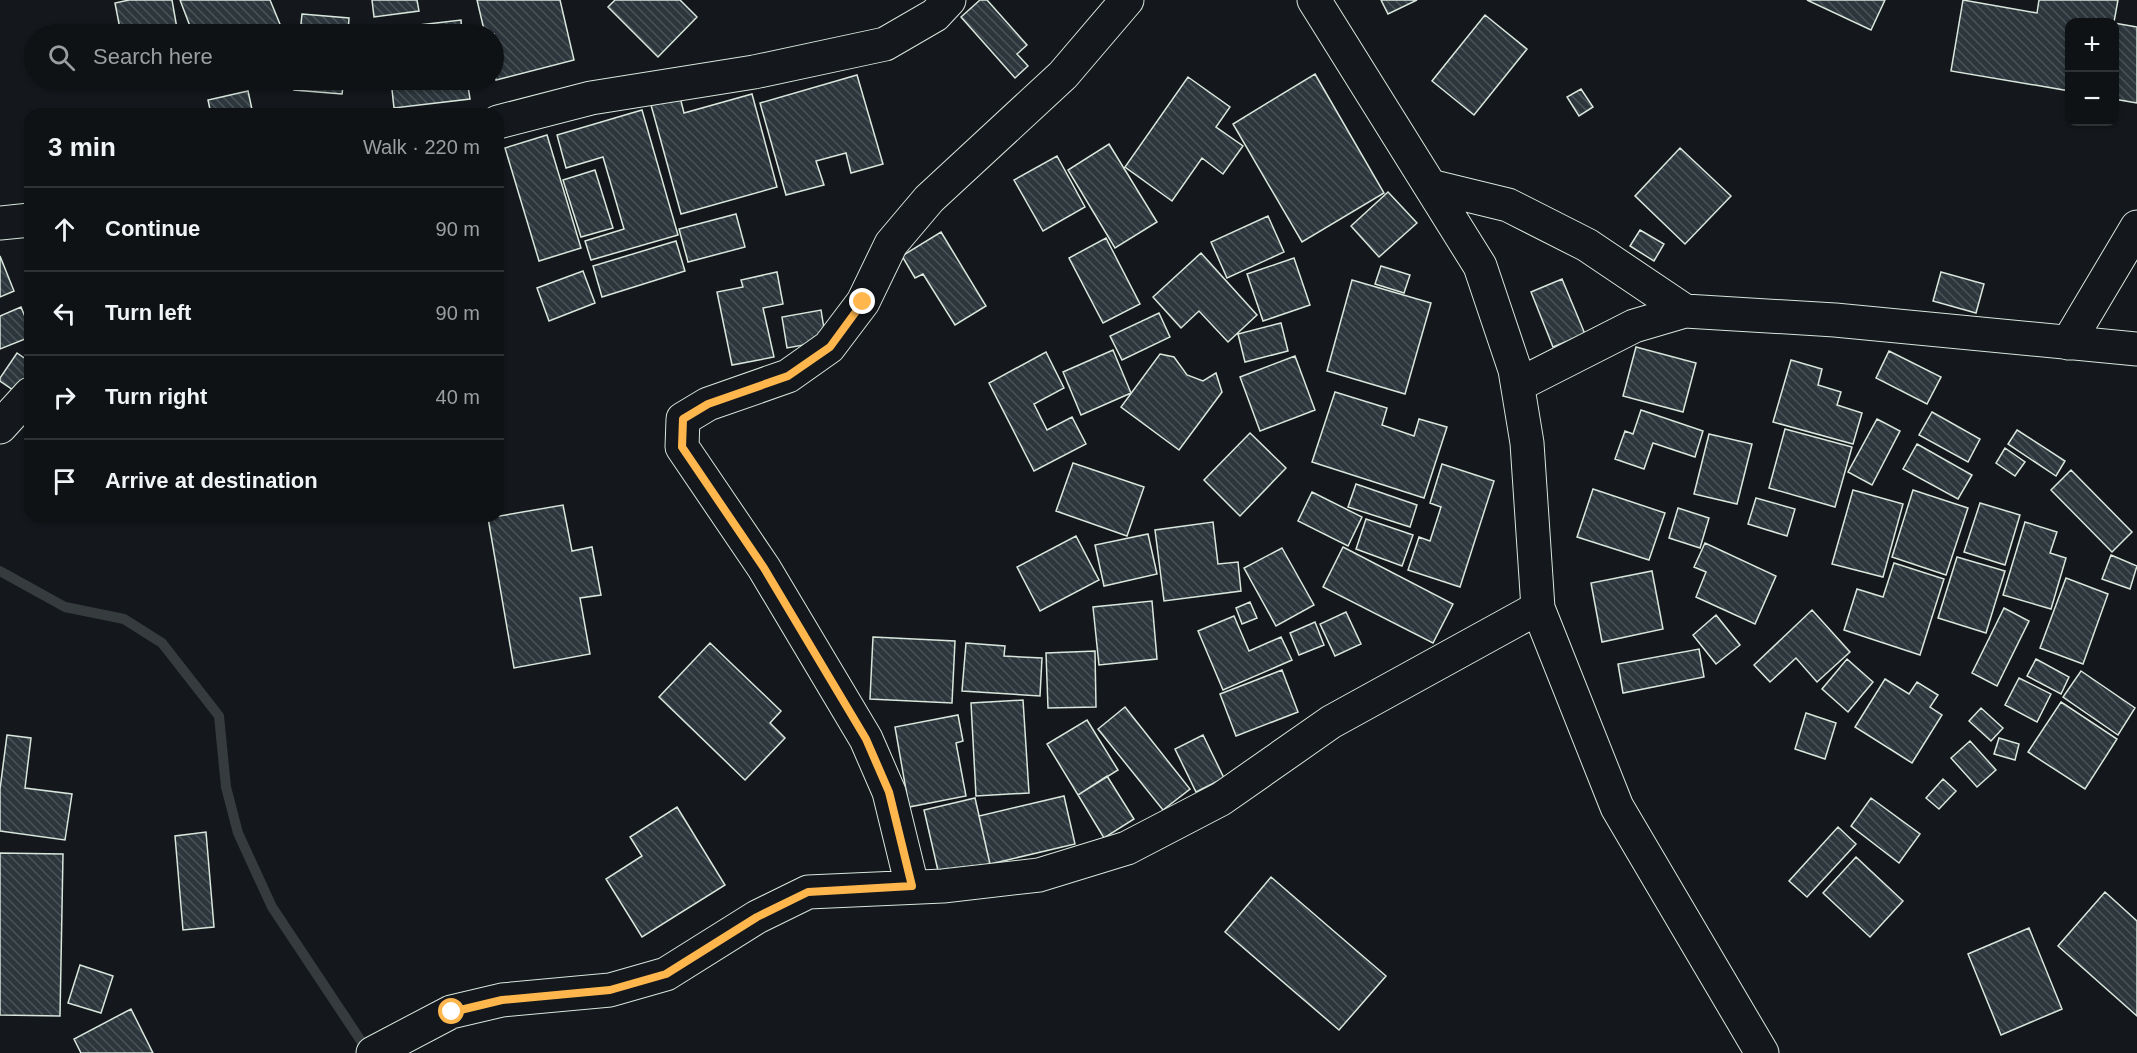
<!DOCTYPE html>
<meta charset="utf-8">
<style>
body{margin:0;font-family:Helvetica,sans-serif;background:#181b1e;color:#f1f3f6}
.controls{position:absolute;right:18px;top:18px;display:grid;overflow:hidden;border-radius:12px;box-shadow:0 2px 4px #0004}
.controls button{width:54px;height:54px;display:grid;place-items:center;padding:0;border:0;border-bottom:2px solid #2f3234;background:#0f1215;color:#f1f3f6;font:30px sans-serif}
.stop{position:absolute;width:18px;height:18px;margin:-14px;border:4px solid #ffb74d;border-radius:50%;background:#fff}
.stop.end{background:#ffb74d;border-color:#fff;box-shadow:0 2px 6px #0008}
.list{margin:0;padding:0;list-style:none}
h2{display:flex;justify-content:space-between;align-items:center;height:78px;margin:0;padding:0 24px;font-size:26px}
h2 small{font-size:20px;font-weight:400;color:#9b9ea0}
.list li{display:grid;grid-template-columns:39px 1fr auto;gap:18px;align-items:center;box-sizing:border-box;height:84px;padding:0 24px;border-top:2px solid #2f3234}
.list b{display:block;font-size:22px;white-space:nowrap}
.list em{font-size:20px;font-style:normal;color:#9b9ea0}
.icon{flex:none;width:33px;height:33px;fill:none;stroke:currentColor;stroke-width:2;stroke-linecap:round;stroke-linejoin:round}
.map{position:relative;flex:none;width:2137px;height:1053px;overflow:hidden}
.search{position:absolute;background:#0f1215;box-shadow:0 2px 4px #0004;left:24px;top:24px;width:480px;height:66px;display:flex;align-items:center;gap:15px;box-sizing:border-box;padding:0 21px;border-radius:33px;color:#9b9ea0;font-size:22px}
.panel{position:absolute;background:#0f1215;box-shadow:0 2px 4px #0004;left:24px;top:108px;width:480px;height:414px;border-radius:18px}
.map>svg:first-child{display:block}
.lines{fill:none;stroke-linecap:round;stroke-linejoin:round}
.stream{stroke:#363b3e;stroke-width:10}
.building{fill:url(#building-back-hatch);stroke:#d8e6dc;stroke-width:1.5}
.street-casing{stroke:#d8e6dc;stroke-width:35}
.street{stroke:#14181c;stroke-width:33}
.route{stroke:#ffb74d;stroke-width:8}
</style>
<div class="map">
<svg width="2137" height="1053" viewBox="0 0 2137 1053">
<defs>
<pattern id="building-back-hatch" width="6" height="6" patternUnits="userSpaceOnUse" patternTransform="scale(1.5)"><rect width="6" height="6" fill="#2c363c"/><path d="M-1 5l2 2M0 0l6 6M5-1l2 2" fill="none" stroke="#4a5358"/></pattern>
</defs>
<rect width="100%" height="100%" fill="#14181c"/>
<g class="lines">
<path class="stream" d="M0 571 65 607 124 619 162 643 219 716 226 787 238 833 272 907 369 1053"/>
</g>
<path class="building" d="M129 0H172L178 34H121L115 3Z
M180 0H270L282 29 267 34H193Z
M372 0H417L419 11 374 17Z
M477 0H560L574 60 496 80 494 69V34H485Z
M615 0H680L697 17 658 57 608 7Z
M980 0H987L1027 45 1017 54 1028 66 1015 78 961 17Z
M1381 0H1417L1388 14Z
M1807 0H1885L1871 30Z
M1963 0 2037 13 2039 0H2118L2114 22H2070V91L1951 71Z
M302 14 349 18 348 34H300Z
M1485 15 1527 49 1474 115 1432 81Z
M461 20 462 34H385V29Z
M2114 23 2137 27V103L2114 99Z
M1315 74 1384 193 1302 242 1233 124Z
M857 75 883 164 851 173 846 153 816 161 824 185 786 195 760 103Z
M1188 77 1230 107 1216 127 1243 146 1223 174 1202 158 1172 201 1125 167Z
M295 80H344L342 94 294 90Z
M391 80H467L470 99 394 108Z
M1581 89 1593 107 1579 116 1567 97Z
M248 91 253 114H211L208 100Z
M752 94 777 187 681 214 651 105 680 97 684 113Z
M642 110 678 235 591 260 585 241 624 229 603 157 566 168 557 135Z
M547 135 581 248 539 261 505 148Z
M1109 144 1157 222 1115 248 1068 170Z
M1680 148 1731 196 1685 244 1635 196Z
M1057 156 1085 207 1043 231 1014 180Z
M595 170 613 228 581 237 563 180Z
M1388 192 1417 223 1379 257 1351 226Z
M736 214 745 247 688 262 679 229Z
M1268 216 1284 252 1227 278 1211 242Z
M1640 230 1664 244 1654 261 1630 246Z
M941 232 986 306 955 325 923 274 915 278 902 256Z
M1106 238 1140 304 1103 323 1069 258Z
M676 241 685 271 602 297 593 266Z
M1201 253 1257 315 1228 342 1199 311 1181 328 1153 297Z
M0 256 14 291 0 297Z
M1294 258 1310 305 1263 321 1247 274Z
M1381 266 1410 275 1404 293 1375 284Z
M583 271 595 303 549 321 537 288Z
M777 272 783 304 763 308 774 357 732 365 717 292 743 287 741 280Z
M1941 272 1984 284 1976 313 1933 301Z
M1562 279 1585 334 1553 347 1531 292Z
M1352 280 1431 303 1405 394 1327 371Z
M21 307 30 329V337L0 349V316Z
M821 310 826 341 787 348 782 317Z
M1159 313 1170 337 1122 360 1110 336Z
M1281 323 1288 351 1245 362 1238 334Z
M1636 347 1696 363 1683 412 1623 396Z
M1113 350 1131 393 1081 415 1063 372Z
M1889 351 1941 377 1927 404 1876 378Z
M1046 352 1064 388 1034 404 1047 430 1072 417 1086 444 1034 471 989 383Z
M17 353 30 362V371L16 392 0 381V378Z
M1160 354 1174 357 1187 375 1203 381 1216 373 1222 392 1179 450 1121 407Z
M1295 356 1315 410 1260 431 1240 377Z
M1791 360 1822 369 1818 385 1841 392 1837 405 1862 413 1853 444 1773 422Z
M1335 392 1387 408 1382 425 1414 436 1419 419 1447 427 1424 498 1312 462Z
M1641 410 1703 431 1695 457 1653 443 1644 469 1615 459 1625 431 1633 434Z
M1932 412 1980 439 1968 462 1919 435Z
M1877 419 1900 431 1872 485 1848 472Z
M1785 429 1852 447 1835 507 1769 488Z
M2017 430 2065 461 2056 476 2008 444Z
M1250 433 1286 468 1240 516 1204 480Z
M1709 434 1752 444 1737 504 1694 494Z
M1917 444 1972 475 1958 499 1903 469Z
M2005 448 2025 462 2015 476 1996 463Z
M1073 463 1144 487 1127 536 1056 511Z
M1442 464 1494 481 1460 587 1408 570 1419 537 1430 541 1441 507 1430 503Z
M2071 470 2132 532 2112 552 2051 490Z
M1356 484 1417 505 1410 527 1348 507Z
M1593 489 1665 513 1649 560 1577 537Z
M1853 490 1903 504 1883 577 1832 564Z
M1913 490 1968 508 1946 575 1892 557Z
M1312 492 1362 517 1348 546 1298 521Z
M1756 498 1795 509 1787 536 1748 524Z
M1980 503 2020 515 2005 565 1964 552Z
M563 505 572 551 592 547 601 595 580 598 590 654 514 668 488 518Z
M1678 508 1709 518 1700 548 1669 538Z
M1366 519 1413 535 1402 566 1356 549Z
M1213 522 1218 564 1238 562 1241 591 1164 601 1155 530Z
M2025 522 2057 532 2050 553 2066 558 2051 609 2003 595Z
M1148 534 1157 574 1104 586 1095 545Z
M1076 536 1099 580 1040 611 1017 567Z
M1705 543 1776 576 1755 624 1696 597 1706 572 1694 567Z
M1343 547 1453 604 1433 643 1323 587Z
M1282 548 1314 605 1276 626 1244 568Z
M2111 555 2137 566 2130 589 2102 579Z
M1957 557 2005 571 1986 633 1938 618Z
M1894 563 1944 579 1920 655 1844 630 1857 589 1883 597Z
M1652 571 1663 629 1602 642 1591 583Z
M2066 578 2108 594 2083 664 2040 648Z
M1152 601 1157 659 1099 665 1093 607Z
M1250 602 1257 618 1242 624 1236 608Z
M2004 608 2029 621 1997 686 1972 673Z
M1812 610 1850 652 1817 682 1796 658 1770 682 1754 665Z
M1346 612 1361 644 1335 656 1320 624Z
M1716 615 1740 645 1716 664 1693 635Z
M1234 616 1249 651 1281 637 1292 660 1223 690 1198 631Z
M1315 622 1324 645 1299 655 1290 633Z
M873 637 955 641 952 703 870 699Z
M710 643 781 711 770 723 785 738 745 780 659 697Z
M966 643 1005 646 1004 656 1042 658 1040 696 962 691Z
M1699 649 1704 677 1623 693 1618 664Z
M1095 651 1096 707 1048 708 1046 653Z
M1847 659 1873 682 1848 712 1822 689Z
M2036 659 2069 677 2061 694 2027 676Z
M1282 670 1298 712 1236 736 1220 694Z
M2081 671 2135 708 2118 735 2063 697Z
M2019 678 2051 694 2037 722 2005 705Z
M1885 679 1909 694 1917 682 1938 695 1930 707 1942 715 1912 763 1855 727Z
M1023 700 1029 793 976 796 971 703Z
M2061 702 2117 739 2085 789 2028 752Z
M1125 707 1190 789 1163 810 1098 729Z
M1981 708 2003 728 1991 741 1969 721Z
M1806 713 1836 723 1825 759 1795 749Z
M958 715 963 741 956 743 966 796 909 807 895 727Z
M1087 720 1118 770 1078 795 1047 744Z
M7 735 31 738 25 788 72 794 65 840 0 831V789Z
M1203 735 1224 778 1196 792 1175 749Z
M1999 738 2019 744 2015 760 1994 754Z
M1970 741 1996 770 1977 787 1951 758Z
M1107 776 1134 819 1104 838 1078 795Z
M1943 779 1956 791 1939 809 1926 798Z
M1064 796 1075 844 990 864 979 816Z
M975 798 990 864 939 875 924 810Z
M1871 798 1920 834 1899 863 1851 826Z
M677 807 725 885 642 937 606 879 642 856 630 837Z
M1838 827 1856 844 1807 897 1789 881Z
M206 832 214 927 183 930 175 836Z
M0 853 63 854 60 1016 0 1015Z
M1856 857 1903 901 1870 937 1823 893Z
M1271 877 1386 976 1339 1030 1225 932Z
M2105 892 2137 921V1016L2058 946Z
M2029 928 2062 1009 2001 1035 1968 954Z
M80 965 113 976 101 1013 68 1003Z
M131 1009 153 1053H81L74 1039Z"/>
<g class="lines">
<g class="street-casing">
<path id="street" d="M1314 0 1480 266 1515 370 1527 443 1538 608 1617 807 1762 1053
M498 122 591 98 754 72 885 44 935 15 949 0
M1430 186 1508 205 1587 245 1685 311
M0 223 30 220
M2068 343 2137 227
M1518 385 1634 326 1685 311 1835 320 2137 349
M0 427 30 394
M912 886 889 792 866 739 764 568 682 447 683 419 708 404 788 376 829 347 863 302 891 244 929 199 1063 75 1127 0
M373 1053 451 1012 502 1000 610 990 666 974 757 917 808 892 943 886 1039 875 1127 848 1221 799 1331 722 1538 608"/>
</g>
<use href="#street" class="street"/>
</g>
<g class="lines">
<path class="route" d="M452 1012 502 1000 610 990 666 974 757 917 808 892 912 886 889 792 866 739 764 568 682 447 683 419 708 404 788 376 830 347 863 302"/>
</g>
</svg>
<div class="controls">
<button>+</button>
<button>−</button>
</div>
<div class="stop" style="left:452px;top:1012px"></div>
<div class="stop end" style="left:863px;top:302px"></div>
<div class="search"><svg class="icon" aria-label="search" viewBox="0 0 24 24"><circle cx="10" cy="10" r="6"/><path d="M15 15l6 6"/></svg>Search here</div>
<section class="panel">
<h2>3 min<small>Walk · 220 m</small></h2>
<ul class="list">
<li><svg class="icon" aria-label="ahead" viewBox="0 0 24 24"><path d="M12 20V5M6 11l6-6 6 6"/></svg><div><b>Continue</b></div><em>90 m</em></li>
<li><svg class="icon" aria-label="left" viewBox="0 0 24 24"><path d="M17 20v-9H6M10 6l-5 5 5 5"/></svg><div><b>Turn left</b></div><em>90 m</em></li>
<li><svg class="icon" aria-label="right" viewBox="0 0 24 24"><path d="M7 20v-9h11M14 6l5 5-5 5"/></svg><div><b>Turn right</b></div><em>40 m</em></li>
<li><svg class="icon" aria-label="arrive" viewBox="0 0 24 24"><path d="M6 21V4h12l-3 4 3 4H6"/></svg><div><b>Arrive at destination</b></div></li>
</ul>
</section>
</div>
